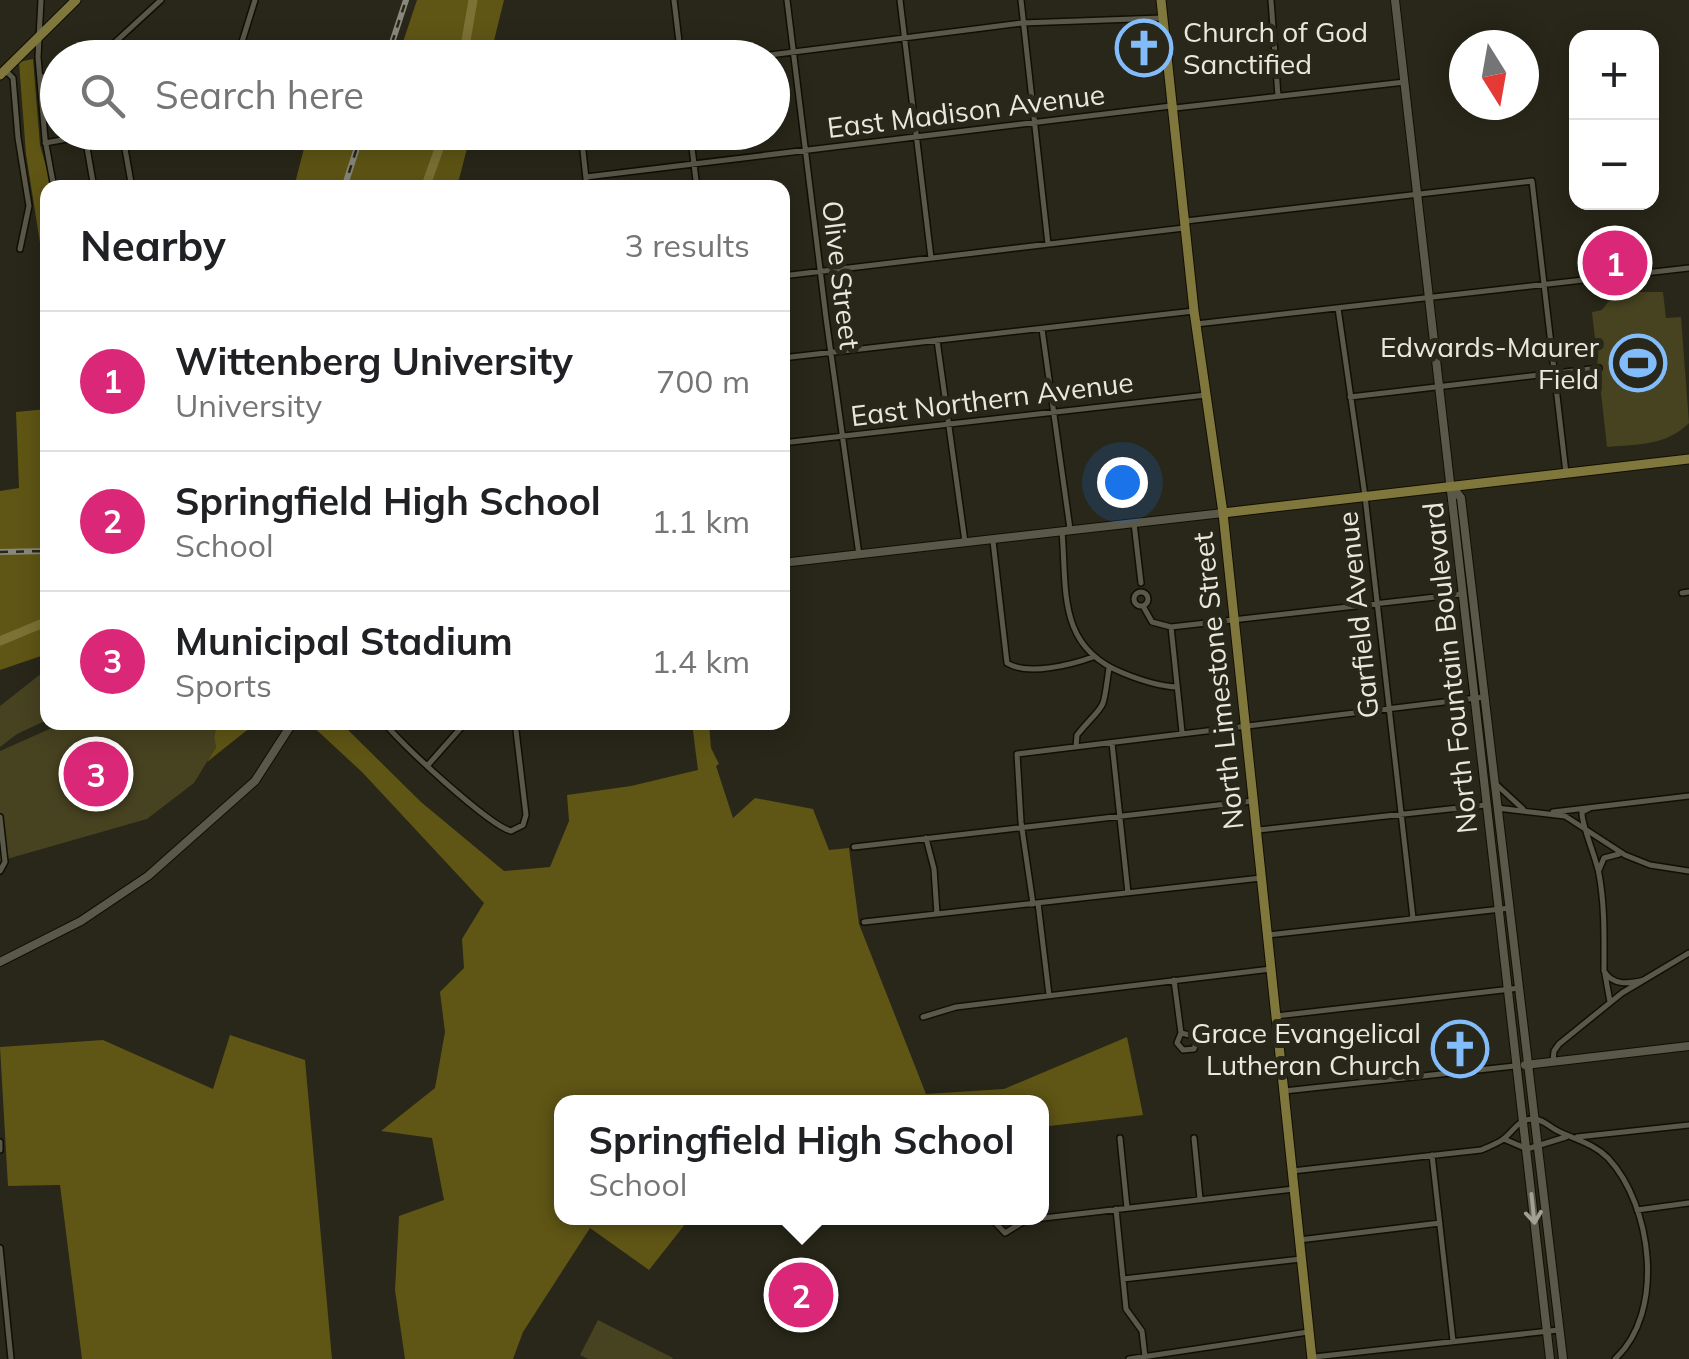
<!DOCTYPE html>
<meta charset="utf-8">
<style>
body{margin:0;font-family:Mulish,sans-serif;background:#f6f6f6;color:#202124}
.controls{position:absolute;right:30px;top:30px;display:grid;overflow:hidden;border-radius:20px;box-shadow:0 5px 25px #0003}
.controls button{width:90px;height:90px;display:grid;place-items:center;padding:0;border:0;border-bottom:2px solid #e0e0e0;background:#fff;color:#202124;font:50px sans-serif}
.compass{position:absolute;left:1449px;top:30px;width:90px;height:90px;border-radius:50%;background:#fff;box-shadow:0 5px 25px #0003;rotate:169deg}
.you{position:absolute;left:1122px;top:482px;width:35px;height:35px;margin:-25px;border:8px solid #fff;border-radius:50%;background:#1a73e8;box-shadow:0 0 0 15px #1a73e833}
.badge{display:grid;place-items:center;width:65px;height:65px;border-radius:50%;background:#db2777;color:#fff;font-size:32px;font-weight:700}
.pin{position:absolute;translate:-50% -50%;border:5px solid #fff;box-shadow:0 2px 10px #0006}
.popup{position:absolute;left:554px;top:1095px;width:495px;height:130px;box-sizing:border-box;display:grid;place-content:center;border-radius:20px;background:#fff;filter:drop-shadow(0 2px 8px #0005);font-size:32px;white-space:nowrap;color:#757577}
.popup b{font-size:38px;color:#202124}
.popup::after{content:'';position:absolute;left:50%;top:100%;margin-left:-20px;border:20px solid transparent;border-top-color:#fff}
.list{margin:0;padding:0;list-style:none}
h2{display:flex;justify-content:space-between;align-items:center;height:130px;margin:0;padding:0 40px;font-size:42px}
h2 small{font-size:32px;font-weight:400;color:#757577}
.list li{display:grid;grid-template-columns:65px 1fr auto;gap:30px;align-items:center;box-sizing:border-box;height:140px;padding:0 40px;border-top:2px solid #e0e0e0}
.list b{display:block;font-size:38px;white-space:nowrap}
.list p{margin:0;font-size:32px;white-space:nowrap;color:#757577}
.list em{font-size:32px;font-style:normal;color:#757577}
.icon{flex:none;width:55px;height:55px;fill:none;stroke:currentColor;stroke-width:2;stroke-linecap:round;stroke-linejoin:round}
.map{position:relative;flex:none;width:1689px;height:1359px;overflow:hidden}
.search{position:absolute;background:#fff;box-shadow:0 5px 25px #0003;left:40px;top:40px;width:750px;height:110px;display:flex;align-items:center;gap:25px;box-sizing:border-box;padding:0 35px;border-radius:55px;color:#757577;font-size:38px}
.panel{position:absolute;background:#fff;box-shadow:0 5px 25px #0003;left:40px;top:180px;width:750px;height:550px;border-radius:20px}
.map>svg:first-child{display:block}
.green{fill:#474220}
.forest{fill:#5f5615}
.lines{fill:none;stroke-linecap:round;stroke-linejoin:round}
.river{stroke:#7c7235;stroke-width:9}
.street-casing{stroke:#110f04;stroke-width:8}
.secondary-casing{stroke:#110f04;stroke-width:10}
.primary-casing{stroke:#110f04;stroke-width:11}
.street{stroke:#5a5849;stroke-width:5}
.secondary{stroke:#5a5849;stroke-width:8}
.primary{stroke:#80773c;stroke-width:9}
.rail-casing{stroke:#89887c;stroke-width:6}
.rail{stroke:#282719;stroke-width:2.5;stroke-dasharray:8;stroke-linecap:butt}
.oneway{stroke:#a2a094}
.labels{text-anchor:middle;stroke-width:10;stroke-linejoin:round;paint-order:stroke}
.poi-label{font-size:28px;fill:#e9e8df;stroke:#282719;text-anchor:end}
.street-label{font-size:28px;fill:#e9e8df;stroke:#282719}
</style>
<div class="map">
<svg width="1689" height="1359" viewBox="0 0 1689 1359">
<rect width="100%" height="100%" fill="#282719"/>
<path class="green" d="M1624 292H1663L1666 318 1681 317 1689 423C1666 446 1638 444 1607 447L1592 312 1602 310 1608 302Z
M47 669V720L17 734 0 747V706Z
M63 723H217L214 738 216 747 194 783 147 819 0 861V751Z
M598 1320 673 1358 672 1359H588L580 1355Z"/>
<path class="forest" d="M417 0H504L490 57H398Z
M33 59 40 145 52 187 48 188 47 287 26 154 19 62Z
M308 133H322L369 145 374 133H471L457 187H294Z
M47 409V654L0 670V491L19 488 16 412Z
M217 723H256L207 762 216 747 214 738Z
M309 723H341L421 802 504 871 550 867 569 821 567 795 631 786 698 770 692 723H709L711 748 719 764 716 766 733 818 755 798 813 809 829 850 849 848 859 924 926 1094 1004 1089 1127 1037 1143 1115 1041 1127V1102H561V1218H690L649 1270 590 1228 523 1332 513 1359H405L395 1290 399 1216 444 1200 432 1138 381 1131 435 1088 445 1032 440 992 464 968 462 939 484 903 362 772Z
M230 1035 305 1060 332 1359H82L60 1185 8 1186 0 1047 103 1040 213 1089Z"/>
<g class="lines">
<path class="river" d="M463 58 473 0
M425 188 445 132
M0 641 48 621"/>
<g class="street-casing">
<path id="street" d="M41 0 38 57 45 139 54 188
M674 0 681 58
M787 0 826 318 859 555
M900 0 931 258
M1021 0 1048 244
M1271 0 1278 96
M98 58 161 0
M237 58 255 0
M746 58 1022 23 1162 18
M5 70 13 78 18 138 29 206 20 249
M41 77 58 76
M1175 108 1405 82
M122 132 132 188
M581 132 587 188
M690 132 697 188
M85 136 94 188
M45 143 106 132
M586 177 1171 106
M1186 221 1532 181 1566 473
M782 276 1184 228
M1338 308 1365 496 1413 918
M1196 324 1689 268
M1042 329 1070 529
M937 340 965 542
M782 358 1194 311
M1350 397 1599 368
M782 443 1206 395
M1134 523 1141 583
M1062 531C1067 591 1057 647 1123 673 1140 680 1157 686 1176 687
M993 541 1007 663C1027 676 1071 665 1093 657
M1134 599a7 7 0 1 1 14 0a7 7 0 1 1-14 0Z
M1682 593 1689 592
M1143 606 1152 622 1171 627 1462 594
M1171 627 1182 732
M384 722C399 743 490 826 511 831L523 825 526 815 515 722
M1112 743 1128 893
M1076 747 1077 735C1107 699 1102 716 1109 668
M428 765 466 722
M1498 786 1523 809
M1497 808 1565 816 1625 855 1650 865 1689 871
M1590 808 1582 812C1581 824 1596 857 1599 874 1605 906 1604 938 1604 971 1613 986 1629 984 1644 980
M1553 812 1689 796
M0 817 5 862 0 871
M1259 830 1486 805
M926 838 934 869 937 914
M854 847 1253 801
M1599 870 1604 858 1619 854
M1038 903 1049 995
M1033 904 1021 822 1017 754 1485 697
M864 922 1261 878
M1267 935 1510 908
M1605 974 1610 1002
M1174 980 1181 1033 1177 1043 1183 1050 1194 1049 1196 1043 1194 1036 1181 1033
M1276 1016 1520 988
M923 1017 956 1007 1271 969
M1553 1061 1554 1051 1559 1044 1622 993 1689 953
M1284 1091 1515 1066
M1577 1137 1689 1125
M1120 1138 1127 1208
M1194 1138 1200 1199
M1504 1139 1527 1149 1566 1137
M0 1142V1150
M1432 1155 1453 1341
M1292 1171 1481 1150C1488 1147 1496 1144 1502 1140 1514 1132 1517 1119 1533 1119 1544 1119 1550 1128 1560 1132 1577 1140 1594 1144 1608 1158 1652 1205 1666 1312 1615 1359
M1116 1209 1126 1309 1142 1331 1145 1357
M1637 1210 1689 1203
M991 1218 1005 1233 1026 1220 1294 1189
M1299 1240 1440 1223
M0 1248 11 1359
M1123 1279 1301 1259
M1314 1357 1559 1330
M1129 1359 1308 1332"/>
</g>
<g class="secondary-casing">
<path id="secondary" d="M1395 0 1550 1359
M1452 486 1461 498 1563 1359
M782 563 1223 513
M0 962 81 921 148 876 255 781 293 722
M1525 1065 1689 1046"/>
</g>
<g class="primary-casing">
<path id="primary" d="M1161 0 1194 311 1223 513 1312 1359
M0 75 76 0
M1223 513 1689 459"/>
</g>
<use href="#street" class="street"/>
<use href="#secondary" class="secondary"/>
<use href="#primary" class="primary"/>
<g class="rail-casing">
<path id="rail" d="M387 58 406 0
M344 188 362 132
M0 552 48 551"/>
</g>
<use href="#rail" class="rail"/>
</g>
<defs><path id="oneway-shaft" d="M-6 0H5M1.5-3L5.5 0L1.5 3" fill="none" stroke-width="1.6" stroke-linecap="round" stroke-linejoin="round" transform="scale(2.5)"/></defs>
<use class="oneway" href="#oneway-shaft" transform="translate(1533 1209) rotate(84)"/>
<defs>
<g id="church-ring" transform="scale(2.875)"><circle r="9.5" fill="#282719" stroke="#82bcfa" stroke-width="1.5"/><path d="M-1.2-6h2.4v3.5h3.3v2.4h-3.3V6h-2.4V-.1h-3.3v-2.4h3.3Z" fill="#82bcfa"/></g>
<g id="stadium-ring" transform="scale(2.875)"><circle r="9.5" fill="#282719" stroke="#82bcfa" stroke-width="1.5"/><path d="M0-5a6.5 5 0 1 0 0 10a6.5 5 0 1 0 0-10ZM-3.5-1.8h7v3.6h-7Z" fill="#82bcfa"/></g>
</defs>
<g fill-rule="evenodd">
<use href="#church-ring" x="1144" y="48"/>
<use href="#stadium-ring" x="1638" y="363"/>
<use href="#church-ring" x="1460" y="1049"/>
</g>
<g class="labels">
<g class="poi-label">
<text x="1183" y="42" text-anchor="start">Church of God<tspan x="1183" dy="32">Sanctified</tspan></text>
<text x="1599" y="357">Edwards-Maurer<tspan x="1599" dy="32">Field</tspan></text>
<text x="1421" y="1043">Grace Evangelical<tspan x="1421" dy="32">Lutheran Church</tspan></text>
</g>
<g class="street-label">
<text transform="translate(966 111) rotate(-7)" y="10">East Madison Avenue</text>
<text transform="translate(841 275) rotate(83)" y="10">Olive Street</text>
<text transform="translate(992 399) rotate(-7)" y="10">East Northern Avenue</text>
<text transform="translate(1358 615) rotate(-96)" y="10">Garfield Avenue</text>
<text transform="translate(1450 668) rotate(-96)" y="10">North Fountain Boulevard</text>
<text transform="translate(1218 681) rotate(-96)" y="10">North Limestone Street</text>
</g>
</g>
</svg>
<div class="controls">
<button>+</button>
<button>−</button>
</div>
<svg class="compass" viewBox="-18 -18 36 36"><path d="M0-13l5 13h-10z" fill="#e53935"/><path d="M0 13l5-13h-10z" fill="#757577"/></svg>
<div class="you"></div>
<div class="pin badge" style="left:1615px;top:263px">1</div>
<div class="pin badge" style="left:801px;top:1295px">2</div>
<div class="popup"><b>Springfield High School</b>School</div>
<div class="pin badge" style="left:96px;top:774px">3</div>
<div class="search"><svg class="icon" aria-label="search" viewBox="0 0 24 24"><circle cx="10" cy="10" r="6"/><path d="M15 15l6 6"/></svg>Search here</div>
<section class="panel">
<h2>Nearby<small>3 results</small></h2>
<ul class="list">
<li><span class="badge">1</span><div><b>Wittenberg University</b><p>University</p></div><em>700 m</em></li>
<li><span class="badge">2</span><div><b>Springfield High School</b><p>School</p></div><em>1.1 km</em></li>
<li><span class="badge">3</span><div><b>Municipal Stadium</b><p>Sports</p></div><em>1.4 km</em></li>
</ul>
</section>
</div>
